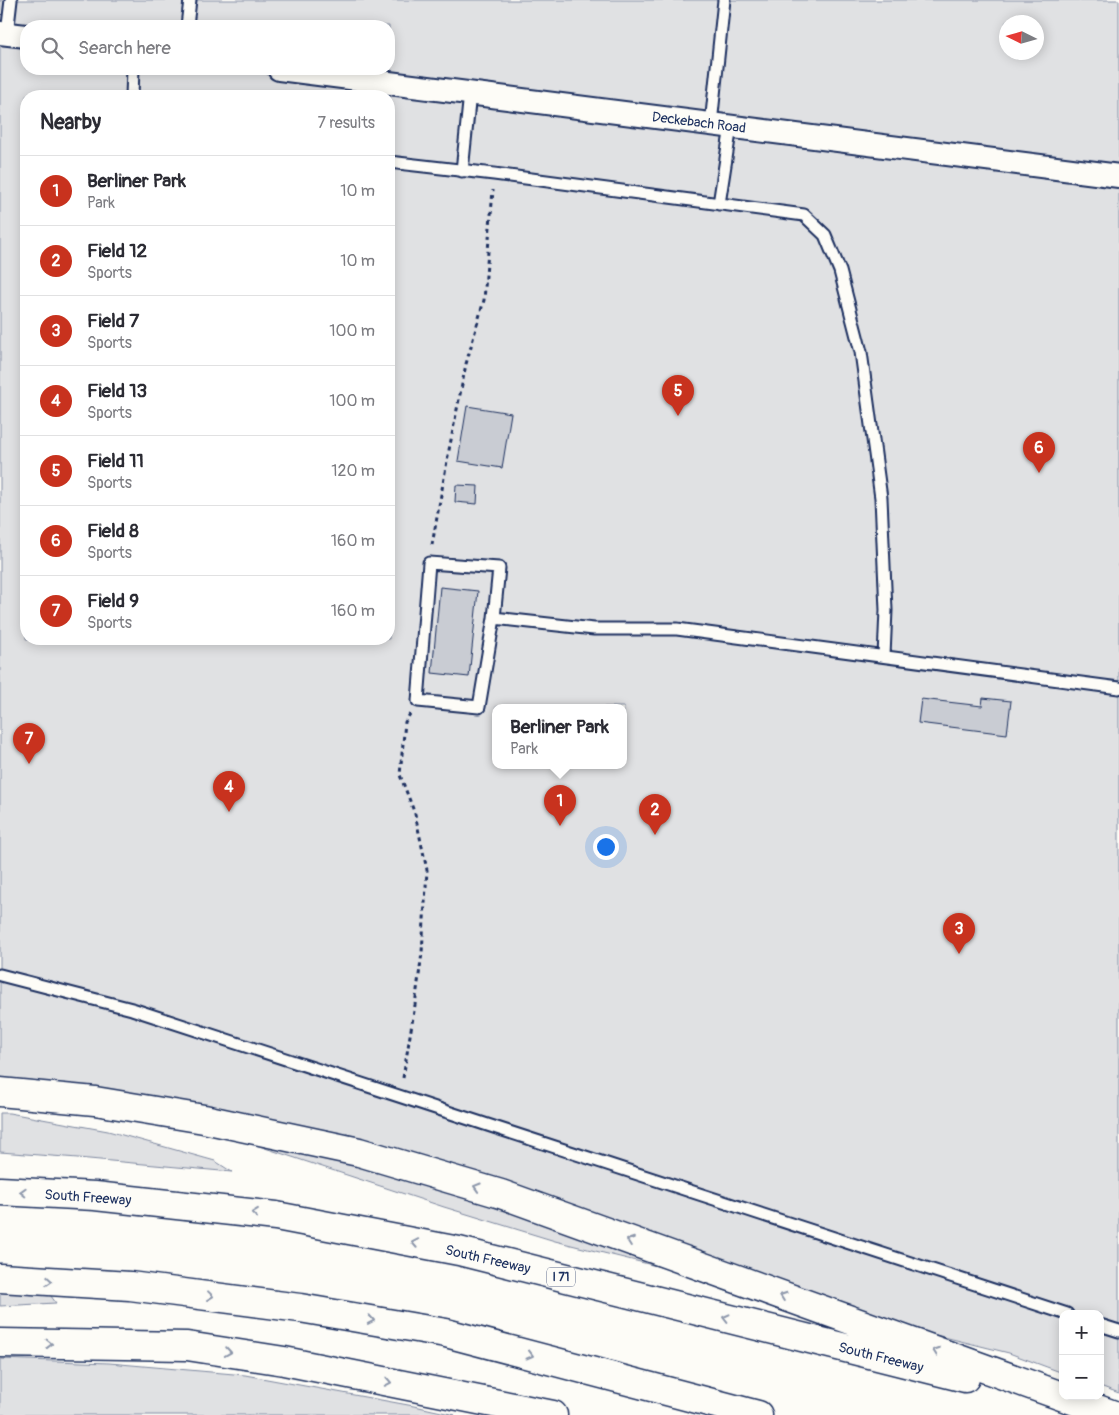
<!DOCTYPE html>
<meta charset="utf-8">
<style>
body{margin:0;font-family:Pangolin,sans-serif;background:#f2f2f3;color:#2b2b33}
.controls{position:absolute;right:15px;bottom:15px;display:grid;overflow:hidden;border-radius:10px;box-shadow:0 2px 12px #0003}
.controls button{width:45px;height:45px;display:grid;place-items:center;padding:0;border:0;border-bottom:1px solid #e1e1e2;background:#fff;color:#2b2b33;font:25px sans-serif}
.compass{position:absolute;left:999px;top:15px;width:45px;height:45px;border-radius:50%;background:#fff;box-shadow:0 2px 12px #0003;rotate:275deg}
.you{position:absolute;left:605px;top:846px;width:18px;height:18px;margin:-12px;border:4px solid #fff;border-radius:50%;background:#1a73e8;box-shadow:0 0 0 8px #1a73e833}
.badge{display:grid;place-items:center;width:32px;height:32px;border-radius:50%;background:#c8321e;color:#fff;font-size:16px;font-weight:700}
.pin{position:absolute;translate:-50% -41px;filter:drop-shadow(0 1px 2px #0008)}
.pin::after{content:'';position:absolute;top:26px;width:18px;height:15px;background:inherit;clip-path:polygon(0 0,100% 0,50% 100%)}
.popup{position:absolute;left:492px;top:704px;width:135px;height:65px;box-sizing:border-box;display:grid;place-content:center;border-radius:10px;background:#fff;filter:drop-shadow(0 1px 4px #0005);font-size:16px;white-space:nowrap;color:#7c7c81}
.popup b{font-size:19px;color:#2b2b33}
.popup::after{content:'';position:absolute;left:50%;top:100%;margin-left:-10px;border:10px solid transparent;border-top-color:#fff}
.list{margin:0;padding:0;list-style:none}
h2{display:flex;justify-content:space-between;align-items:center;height:65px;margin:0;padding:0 20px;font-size:21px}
h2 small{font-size:16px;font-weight:400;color:#7c7c81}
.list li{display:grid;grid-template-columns:32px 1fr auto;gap:15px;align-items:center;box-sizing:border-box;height:70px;padding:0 20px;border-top:1px solid #e1e1e2}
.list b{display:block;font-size:19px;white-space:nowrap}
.list p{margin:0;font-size:16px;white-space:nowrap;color:#7c7c81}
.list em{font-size:16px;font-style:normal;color:#7c7c81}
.icon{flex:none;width:28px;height:28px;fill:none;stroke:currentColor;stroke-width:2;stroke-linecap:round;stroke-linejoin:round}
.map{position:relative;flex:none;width:1119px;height:1415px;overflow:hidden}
.search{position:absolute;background:#fff;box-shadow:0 2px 12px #0003;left:20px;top:20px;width:375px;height:55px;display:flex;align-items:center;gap:12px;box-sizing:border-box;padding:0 18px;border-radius:20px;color:#7c7c81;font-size:19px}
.panel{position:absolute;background:#fff;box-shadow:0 2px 12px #0003;left:20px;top:90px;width:375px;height:555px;border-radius:20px}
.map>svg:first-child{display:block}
.green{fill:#e0e1e3;stroke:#7e88a0;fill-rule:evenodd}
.building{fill:#c9ccd3;stroke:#1b2f5e}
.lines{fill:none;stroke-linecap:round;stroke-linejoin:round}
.lane-casing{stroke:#1b2f5e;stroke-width:15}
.street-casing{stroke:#1b2f5e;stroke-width:26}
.highway-casing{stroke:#1b2f5e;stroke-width:31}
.path{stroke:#1b2f5e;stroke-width:3;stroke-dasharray:4 4;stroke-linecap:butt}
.lane{stroke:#fdfcf7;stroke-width:11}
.street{stroke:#fdfcf7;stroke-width:22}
.highway{stroke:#fdfcf7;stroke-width:28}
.oneway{stroke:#8c96aa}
.labels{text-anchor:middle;stroke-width:4;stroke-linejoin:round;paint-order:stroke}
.shield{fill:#fdfcf7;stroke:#5f6c8c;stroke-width:1}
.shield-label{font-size:12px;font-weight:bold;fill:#1b2f5e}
.street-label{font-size:14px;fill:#1b2f5e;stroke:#fdfcf7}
</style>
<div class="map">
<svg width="1119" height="1415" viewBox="0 0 1119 1415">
<rect width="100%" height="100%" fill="#fdfcf7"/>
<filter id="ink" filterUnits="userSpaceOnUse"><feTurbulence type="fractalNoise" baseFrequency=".02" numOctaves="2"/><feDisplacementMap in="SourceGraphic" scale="10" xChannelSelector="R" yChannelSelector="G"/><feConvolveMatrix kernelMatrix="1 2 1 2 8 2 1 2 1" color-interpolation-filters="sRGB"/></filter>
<g filter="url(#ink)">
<path class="green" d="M0 0H1119V1393L1100 1386V1314H1063V1373L1009 1353 555 1241 444 1207 186 1122 0 1086ZM1006 22H1036V52H1006ZM26 26H389V69H26ZM26 96H389V639H26ZM496 707H624V765H496Z
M0 1113H9L108 1131 215 1161 232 1172 78 1158 0 1152Z
M0 1290 48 1292 56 1303 0 1306Z
M0 1359 109 1363 245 1375 419 1407 455 1415H0Z"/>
<path class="building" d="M467 406 511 413 502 468 458 461Z
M456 485 478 486 477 504 455 502Z
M440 587 478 591 469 677 432 673Z
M983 698 1011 701 1007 734 918 723 921 699 982 706Z"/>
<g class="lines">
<g class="lane-casing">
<path id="lane" d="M187 26 190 0
M7 34 11 0
M132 96 133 69
M711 124 724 0
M389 162 494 174 804 215 825 235 840 271 861 352 881 498 886 610 884 656
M462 171 470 93
M719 204 731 126
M429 563 499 568 494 618 479 707 418 701Z
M494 618 594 629H677L1119 688
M0 975 132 1009 1067 1314
M1100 1325 1119 1331"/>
</g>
<g class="street-casing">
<path id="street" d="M0 33 26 36
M279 69 1119 176"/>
</g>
<g class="highway-casing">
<path id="highway" d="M0 1092 95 1101 204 1119 359 1152 501 1194 1114 1415
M0 1191 95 1196 276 1216 459 1251 965 1378
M0 1278 130 1286 300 1308 446 1333 758 1415
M0 1343 187 1346 284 1361 553 1415"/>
</g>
<path class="path" d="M432 545 449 450 466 364 484 300 493 190
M403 1078 415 1005 422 953 427 870 415 814 400 775 405 722 410 714"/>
<use href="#lane" class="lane"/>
<use href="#street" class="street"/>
<use href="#highway" class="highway"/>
</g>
<defs><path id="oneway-chevron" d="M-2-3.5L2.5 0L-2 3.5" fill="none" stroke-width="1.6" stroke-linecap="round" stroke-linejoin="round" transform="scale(1.25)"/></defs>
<g class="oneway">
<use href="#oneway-chevron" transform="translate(477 1187) rotate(-163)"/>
<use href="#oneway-chevron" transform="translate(23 1192) rotate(-178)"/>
<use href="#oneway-chevron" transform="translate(255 1213) rotate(-174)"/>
<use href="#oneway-chevron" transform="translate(630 1241) rotate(-160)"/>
<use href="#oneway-chevron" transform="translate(415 1243) rotate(-169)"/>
<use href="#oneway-chevron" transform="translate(49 1281) rotate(4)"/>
<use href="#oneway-chevron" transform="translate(210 1296) rotate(7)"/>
<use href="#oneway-chevron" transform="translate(783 1296) rotate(-160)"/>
<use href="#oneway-chevron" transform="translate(726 1318) rotate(-166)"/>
<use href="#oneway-chevron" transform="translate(371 1320) rotate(10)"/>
<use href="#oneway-chevron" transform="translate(49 1344) rotate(1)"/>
<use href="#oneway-chevron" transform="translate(936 1351) rotate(-160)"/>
<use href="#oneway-chevron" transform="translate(228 1352) rotate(9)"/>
<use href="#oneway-chevron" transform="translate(530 1355) rotate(15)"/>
<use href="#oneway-chevron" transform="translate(388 1382) rotate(11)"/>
</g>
</g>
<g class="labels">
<rect class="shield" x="547" y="1267.5" width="28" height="19" rx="4"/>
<g class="shield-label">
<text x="561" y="1281">I 71</text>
</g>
<g class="street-label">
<text transform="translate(699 122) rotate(7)" y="5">Deckebach Road</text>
<text transform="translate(88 1197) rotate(4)" y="5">South Freeway</text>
<text transform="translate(488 1259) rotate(13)" y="5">South Freeway</text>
<text transform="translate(881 1357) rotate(14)" y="5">South Freeway</text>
</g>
</g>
</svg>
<div class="controls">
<button>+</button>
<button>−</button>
</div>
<svg class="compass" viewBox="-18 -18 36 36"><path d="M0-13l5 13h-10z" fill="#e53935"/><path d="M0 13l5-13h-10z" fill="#7c7c81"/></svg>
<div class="you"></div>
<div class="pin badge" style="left:560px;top:826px">1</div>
<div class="popup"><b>Berliner Park</b>Park</div>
<div class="pin badge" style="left:655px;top:835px">2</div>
<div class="pin badge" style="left:959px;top:954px">3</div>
<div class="pin badge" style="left:229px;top:812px">4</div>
<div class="pin badge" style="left:678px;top:416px">5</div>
<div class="pin badge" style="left:1039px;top:473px">6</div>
<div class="pin badge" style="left:29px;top:764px">7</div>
<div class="search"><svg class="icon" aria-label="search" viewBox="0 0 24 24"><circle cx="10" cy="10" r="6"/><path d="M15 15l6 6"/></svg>Search here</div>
<section class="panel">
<h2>Nearby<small>7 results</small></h2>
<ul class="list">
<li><span class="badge">1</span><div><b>Berliner Park</b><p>Park</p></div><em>10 m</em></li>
<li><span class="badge">2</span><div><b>Field 12</b><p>Sports</p></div><em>10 m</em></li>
<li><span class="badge">3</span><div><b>Field 7</b><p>Sports</p></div><em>100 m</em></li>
<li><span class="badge">4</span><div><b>Field 13</b><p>Sports</p></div><em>100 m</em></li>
<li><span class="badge">5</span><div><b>Field 11</b><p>Sports</p></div><em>120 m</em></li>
<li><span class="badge">6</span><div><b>Field 8</b><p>Sports</p></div><em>160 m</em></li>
<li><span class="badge">7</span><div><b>Field 9</b><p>Sports</p></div><em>160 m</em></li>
</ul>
</section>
</div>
